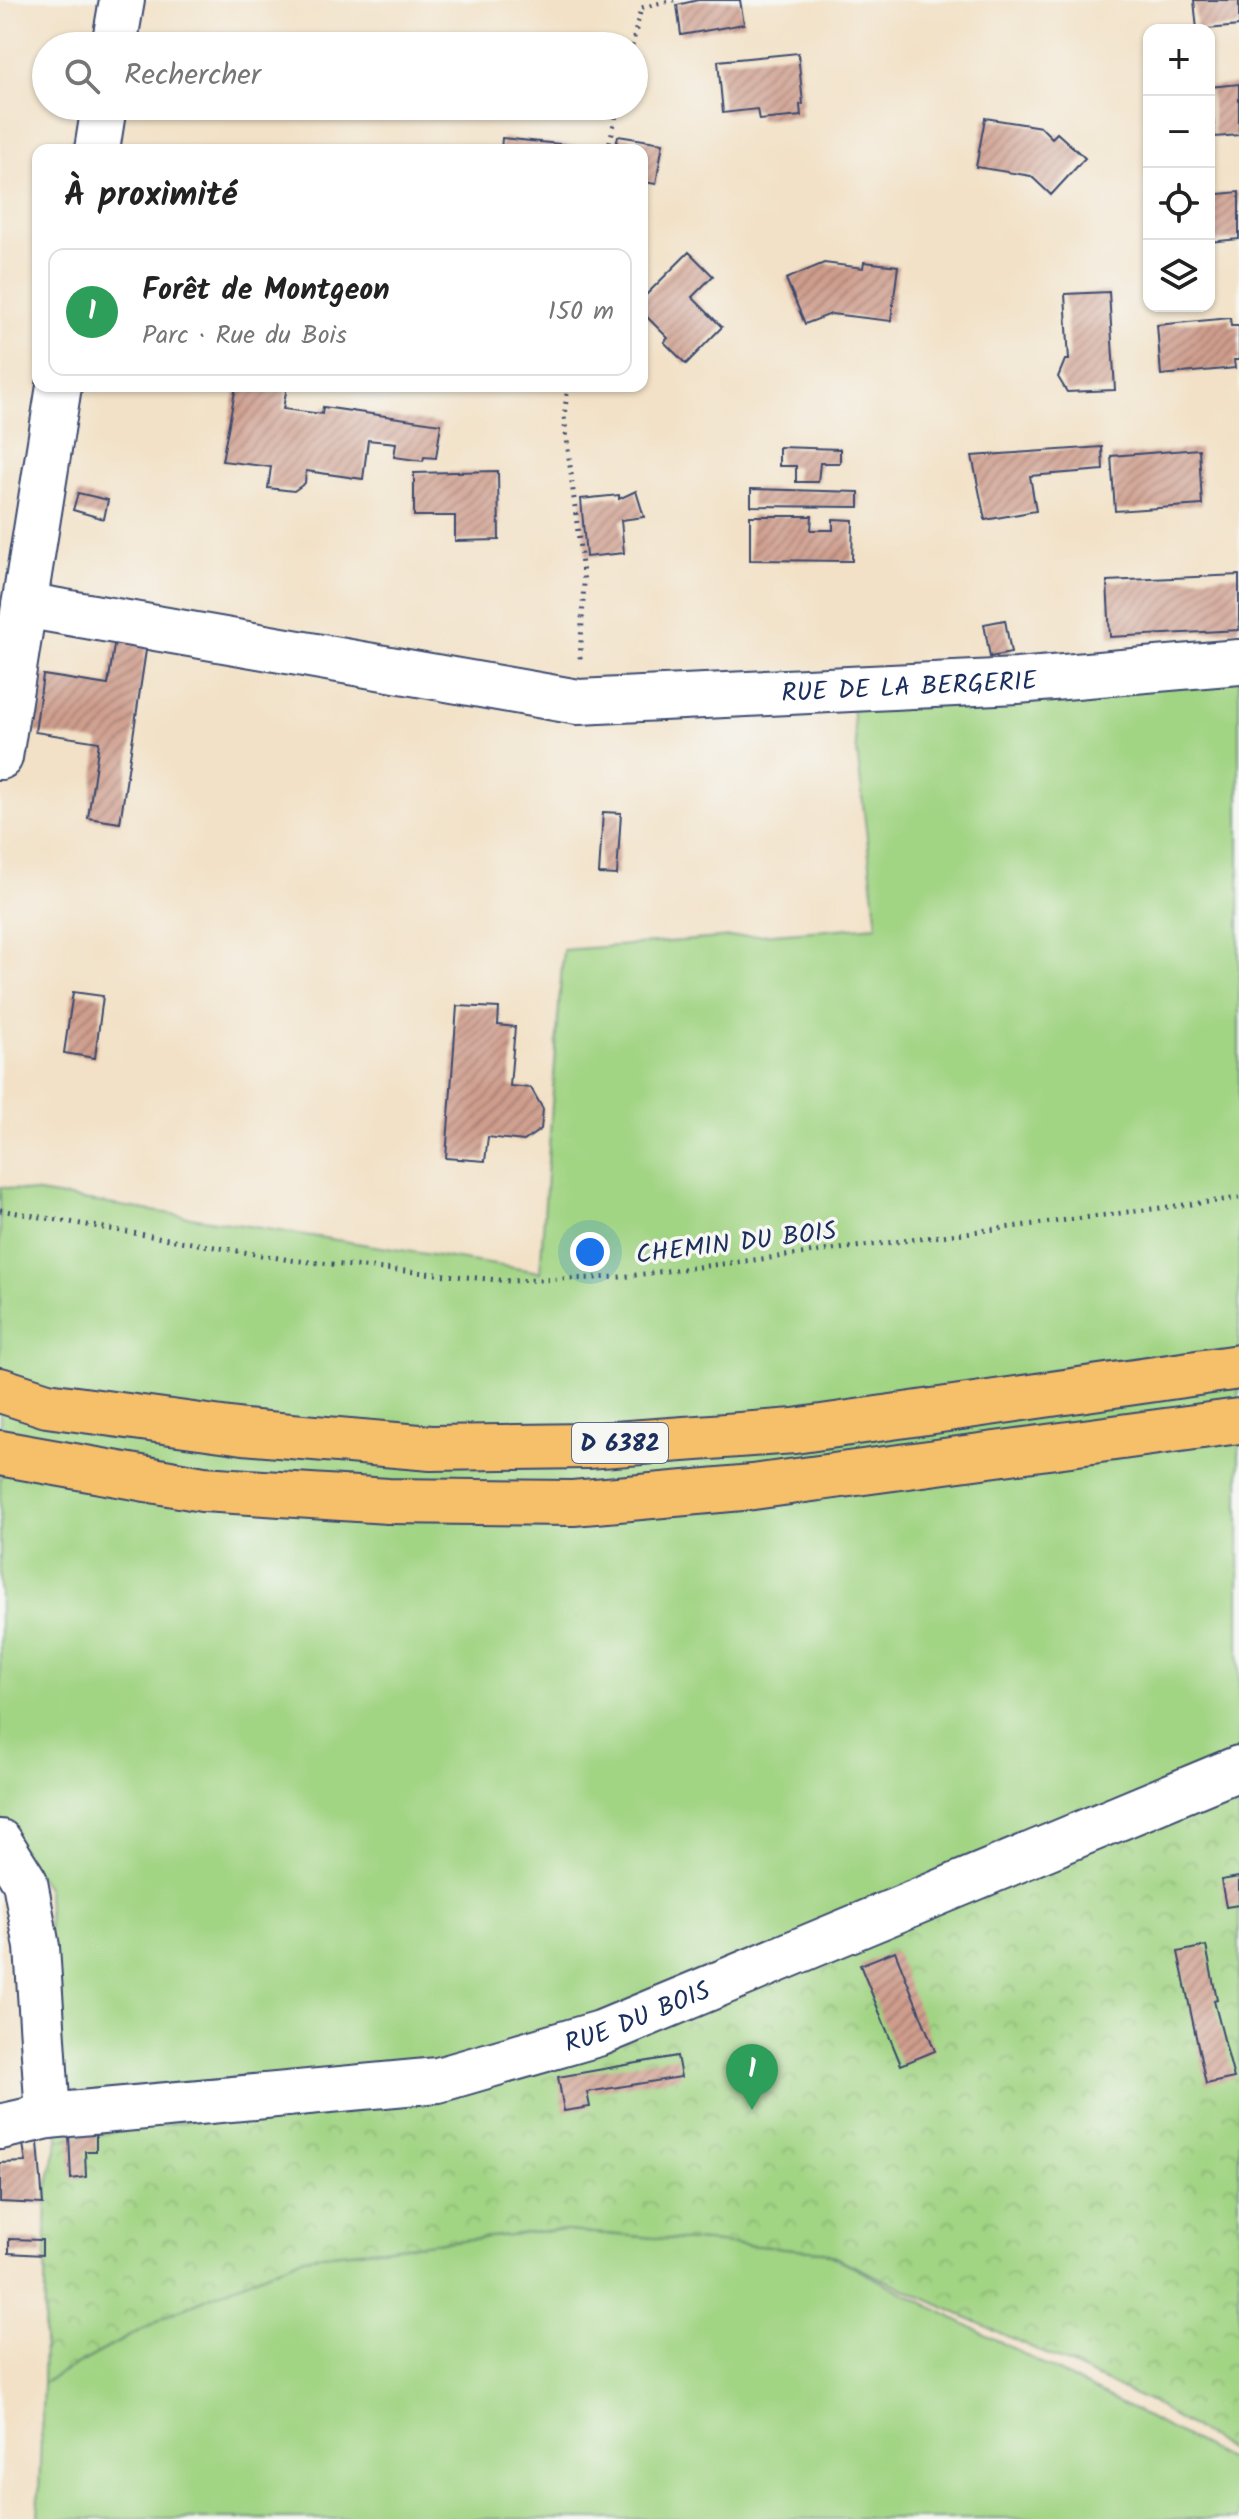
<!DOCTYPE html>
<html lang="fr">
<meta charset="utf-8">
<style>
body{margin:0;font-family:Kalam,sans-serif;background:#f6f6f6;color:#222}
.controls{position:absolute;right:24px;top:24px;display:grid;overflow:hidden;border-radius:16px;box-shadow:0 2px 6px #0004}
.controls button{width:72px;height:72px;display:grid;place-items:center;padding:0;border:0;border-bottom:2px solid #e0e0e0;background:#fff;color:#222;font:40px sans-serif}
.you{position:absolute;left:590px;top:1252px;width:28px;height:28px;margin:-20px;border:6px solid #fff;border-radius:50%;background:#1a73e8;box-shadow:0 0 0 12px #1a73e833}
.badge{display:grid;place-items:center;width:52px;height:52px;border-radius:50%;background:#db2777;color:#fff;font-size:26px;font-weight:700}
.pin{position:absolute;translate:-50% -66px;filter:drop-shadow(0 2px 4px #0008)}
.pin::after{content:'';position:absolute;top:42px;width:28px;height:24px;background:inherit;clip-path:polygon(0 0,100% 0,50% 100%)}
.list{margin:0;padding:0;list-style:none}
h2{display:flex;justify-content:space-between;align-items:center;height:104px;margin:0;padding:0 32px;font-size:34px}
h2 small{font-size:26px;font-weight:400;color:#767676}
.list li{display:grid;grid-template-columns:52px 1fr auto;gap:24px;align-items:center;box-sizing:border-box;height:128px;margin:0 16px 16px;padding:0 16px;border:2px solid #e0e0e0;border-radius:16px}
.list b{display:block;font-size:30px;white-space:nowrap}
.list p{margin:0;font-size:26px;white-space:nowrap;color:#767676}
.list em{font-size:26px;font-style:normal;color:#767676}
.icon{flex:none;width:44px;height:44px;fill:none;stroke:currentColor;stroke-width:2;stroke-linecap:round;stroke-linejoin:round}
.map{position:relative;flex:none;width:1239px;height:2519px;overflow:hidden}
.search{position:absolute;background:#fff;box-shadow:0 2px 6px #0004;left:32px;top:32px;width:616px;height:88px;display:flex;align-items:center;gap:20px;box-sizing:border-box;padding:0 28px;border-radius:44px;color:#767676;font-size:30px}
.panel{position:absolute;background:#fff;box-shadow:0 2px 6px #0004;left:32px;top:144px;width:616px;height:248px;border-radius:16px}
.map>svg:first-child{display:block}
.green{fill:#a1d483;stroke:#5e8270;stroke-width:2}
.park{fill:url(#park-crowns);stroke:#5e8270;stroke-width:2}
.building{fill:url(#building-hatch)}
.lines{fill:none;stroke-linecap:round;stroke-linejoin:round}
.minor-casing{stroke:#3b4a6e;stroke-width:48}
.highway-casing{stroke:#3b4a6e;stroke-width:48}
.path{stroke:#3b4a6e;stroke-width:5;stroke-dasharray:2 6;stroke-linecap:butt}
.minor{stroke:#fff;stroke-width:44}
.highway{stroke:#f6c06b;stroke-width:44}
.labels{text-anchor:middle;stroke-width:7;stroke-linejoin:round;paint-order:stroke}
.shield{fill:#f6f6f2;stroke:#5d6b8a;stroke-width:2}
.shield-label{font-size:24px;font-weight:bold;fill:#1b2f5e}
.street-label{font-size:26px;fill:#1b2f5e;stroke:#f6f6f2}
</style>
<div class="map">
<svg width="1239" height="2519" viewBox="0 0 1239 2519">
<defs>
<pattern id="park-crowns" width="20" height="18" patternUnits="userSpaceOnUse" patternTransform="scale(2)"><rect width="20" height="18" fill="#a1d483"/><path d="M2 6a3 3 0 1 1 6 0M12 15a3 3 0 1 1 6 0" fill="none" stroke="#8ab674"/></pattern>
<pattern id="building-hatch" width="6" height="6" patternUnits="userSpaceOnUse" patternTransform="scale(2)"><rect width="6" height="6" fill="#cf9d8c"/><path d="M-1 1l2-2M0 6l6-6M5 7l2-2" fill="none" stroke="#a78076"/></pattern>
</defs>
<rect width="100%" height="100%" fill="#f6f6f2"/>
<filter id="ink" filterUnits="userSpaceOnUse"><feTurbulence type="fractalNoise" baseFrequency=".0125" numOctaves="2"/><feDisplacementMap in="SourceGraphic" scale="16" xChannelSelector="R" yChannelSelector="G"/><feConvolveMatrix kernelMatrix="1 2 1 2 8 2 1 2 1" color-interpolation-filters="sRGB"/></filter>
<filter id="wash" filterUnits="userSpaceOnUse"><feTurbulence type="fractalNoise" baseFrequency=".006" numOctaves="4" result="noise"/><feDisplacementMap in="SourceGraphic" scale="32" xChannelSelector="R" yChannelSelector="G"/><feGaussianBlur stdDeviation="1.8" result="paint"/><feColorMatrix in="noise" values="0 0 0 0 0 0 0 0 0 0 0 0 0 0 0 0 0 1.4 0 .05"/><feComposite in="paint" operator="in"/></filter>
<g filter="url(#wash)">
<rect width="100%" height="100%" fill="#f2e1c6"/>
<path class="green" d="M1239 669V1786L472 2080 58 2140 47 1889 0 1818V1187L540 1272 563 950 877 926 851 698Z
M555 2230 822 2251 1239 2464V2519H38L43 2383 170 2314 303 2257Z"/>
<path class="park" d="M1239 1786V2456L1152 2403 822 2251 555 2230 303 2257 170 2314 43 2383 47 2188 58 2140 472 2080Z"/>
<g id="blocks">
<path class="building" d="M698 0H740L744 24 681 35 677 5Z
M1194 0H1239V26L1197 30Z
M798 53 803 104 800 105 801 116 759 120 757 109 723 113 718 61Z
M1239 84V135L1215 137 1210 87Z
M985 118 1041 127 1052 138 1057 133 1085 158 1051 195 1031 176 976 167Z
M618 136 663 143 656 184 645 182 642 188V150H615Z
M502 138 578 146V150H501Z
M1239 192V239L1209 242V195Z
M689 252 713 276 692 297 722 327 686 364 664 342 668 338 642 312V299Z
M864 262 898 266 891 321 831 314 805 324 786 279 824 263 863 268Z
M1109 292 1115 390 1067 392 1058 377 1065 360H1069L1065 294Z
M1230 318 1231 326H1239V360H1234L1235 368 1161 375 1157 325Z
M236 386H287L283 409 322 414 323 407 441 424 436 458 424 457 423 461 394 457 396 443 368 440 363 479 306 471 305 483 294 491 268 488 271 467 222 461Z
M779 447 840 449V463H820L818 482H796V466H779Z
M1102 447 1103 470 1030 476 1036 511 985 520 972 456Z
M1199 449 1202 505 1115 511 1111 456Z
M498 471 499 540 455 541V516H414V473Z
M751 489 859 492V507L751 506Z
M636 491 644 517 621 520 624 553 586 557 581 499 619 495V499Z
M78 493 108 500 104 519 73 510Z
M750 516H812L811 530H833V519L853 520 852 561 750 560Z
M1239 575V630L1110 637 1107 581Z
M1005 620 1011 653 990 657 984 624Z
M116 632 148 637 120 823 88 818 99 742 35 732 43 675 108 685Z
M603 812 621 813 617 875 599 874Z
M73 992 103 996 95 1058 64 1053Z
M457 1006 499 1008 498 1025 515 1027 510 1086 531 1088 543 1109 541 1129 524 1141 488 1137 485 1161 446 1158Z
M1239 1877V1905L1226 1907 1221 1880Z
M1206 1946 1217 2000 1214 2001 1234 2078 1206 2084 1178 1952Z
M895 1951 935 2051 901 2065 860 1965Z
M677 2056 681 2077 587 2092 590 2107 564 2111 558 2077Z
M96 2133V2151H85L86 2177 71 2179 69 2135Z
M38 2142 43 2204 0 2202V2163L26 2162 23 2144Z
M9 2239 42 2240V2255L9 2253Z"/>
</g>
</g>
<g filter="url(#ink)">
<use href="#blocks" fill-opacity="0" stroke="#3b4a6e" stroke-width="2"/>
<g class="lines">
<g class="minor-casing">
<g id="minor">
<path d="M114 46 122 0"/>
<path d="M97 150 104 106"/>
<path id="s1" d="M24 605 578 702 1017 681 1239 662"/>
<path d="M0 757 59 386"/>
<path d="M0 1842 25 1882 37 1947 48 2116"/>
<path id="s2" d="M0 2127 48 2116 438 2080 601 2033 1239 1768"/>
</g>
</g>
<g class="highway-casing">
<path id="highway" d="M0 1390 47 1405 244 1432 431 1448 587 1446 794 1431 1239 1367
M0 1453 203 1489 388 1501 573 1503 753 1487 1239 1421"/>
</g>
<path class="path" d="M632 46 641 8 674 0
M608 150 618 106
M568 386 564 416 584 582 580 661
M0 1210 290 1260 509 1281 620 1277 1239 1198"/>
<use href="#minor" class="minor"/>
<use href="#highway" class="highway"/>
</g>
</g>
<g class="labels">
<rect class="shield" x="572" y="1423" width="96" height="40" rx="6"/>
<g class="shield-label">
<text x="620" y="1451">D 6382</text>
</g>
<g class="street-label">
<text dy="9" stroke="none"><textPath href="#s1" startOffset="894">RUE DE LA BERGERIE</textPath></text>
<text transform="translate(736 1242) rotate(-7)" y="9">CHEMIN DU BOIS</text>
<text dy="9" stroke="none"><textPath href="#s2" startOffset="650">RUE DU BOIS</textPath></text>
</g>
</g>
</svg>
<div class="controls">
<button>+</button>
<button>−</button>
<button><svg class="icon" aria-label="locate" viewBox="0 0 24 24"><circle cx="12" cy="12" r="6"/><path d="M12 2v4M12 18v4M2 12h4M18 12h4"/></svg></button>
<button><svg class="icon" aria-label="layers" viewBox="0 0 24 24"><path d="M12 4l9 5-9 5-9-5zM3 14l9 5 9-5"/></svg></button>
</div>
<div class="you"></div>
<div class="pin badge" style="left:752px;top:2110px;background:#2e9e5b">1</div>
<div class="search"><svg class="icon" aria-label="search" viewBox="0 0 24 24"><circle cx="10" cy="10" r="6"/><path d="M15 15l6 6"/></svg>Rechercher</div>
<section class="panel">
<h2>À proximité<small></small></h2>
<ul class="list">
<li><span class="badge" style="background:#2e9e5b">1</span><div><b>Forêt de Montgeon</b><p>Parc · Rue du Bois</p></div><em>150 m</em></li>
</ul>
</section>
</div>
